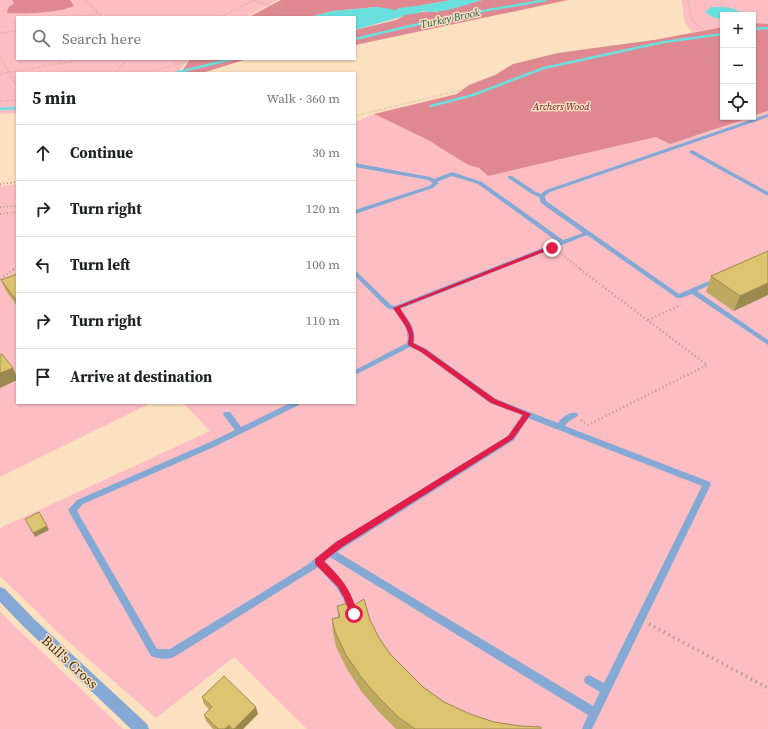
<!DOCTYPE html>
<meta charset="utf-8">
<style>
body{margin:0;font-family:"Source Serif 4",serif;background:#f2f2f2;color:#202124}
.controls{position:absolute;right:12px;top:12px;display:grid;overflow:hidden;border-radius:0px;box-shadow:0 1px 3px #0004}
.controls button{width:36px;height:36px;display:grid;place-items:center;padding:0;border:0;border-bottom:1px solid #e0e0e0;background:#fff;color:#202124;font:20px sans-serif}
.stop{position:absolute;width:12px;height:12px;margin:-9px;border:3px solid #e11d48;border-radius:50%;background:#fff}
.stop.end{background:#e11d48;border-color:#fff;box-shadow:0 1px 4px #0008}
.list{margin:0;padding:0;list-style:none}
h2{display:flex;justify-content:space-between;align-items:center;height:52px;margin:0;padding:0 16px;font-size:17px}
h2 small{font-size:13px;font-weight:400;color:#757577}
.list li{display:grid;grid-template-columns:26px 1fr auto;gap:12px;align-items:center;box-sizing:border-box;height:56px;padding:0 16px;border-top:1px solid #e0e0e0}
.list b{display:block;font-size:15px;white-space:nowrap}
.list em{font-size:13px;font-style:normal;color:#757577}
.icon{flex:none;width:22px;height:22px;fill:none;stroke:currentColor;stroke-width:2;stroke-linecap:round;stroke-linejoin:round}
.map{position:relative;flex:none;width:768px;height:729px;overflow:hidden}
.search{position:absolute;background:#fff;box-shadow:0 1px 3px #0004;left:16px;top:16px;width:340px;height:44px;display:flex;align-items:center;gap:10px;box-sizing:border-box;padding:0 14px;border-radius:0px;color:#757577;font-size:15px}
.panel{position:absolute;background:#fff;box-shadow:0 1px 3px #0004;left:16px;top:72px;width:340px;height:332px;border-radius:0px}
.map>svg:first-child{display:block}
.green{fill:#fcbec3}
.forest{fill:#df8891}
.water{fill:#69e0de}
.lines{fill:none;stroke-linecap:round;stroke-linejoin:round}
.stream{stroke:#69e0de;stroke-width:2.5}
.river{fill:#69e0de;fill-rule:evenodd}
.path-far3{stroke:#b39d80;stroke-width:1.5;stroke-dasharray:0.5 2;stroke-linecap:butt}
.path-far2{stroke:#b39d80;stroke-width:2;stroke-dasharray:1 2.5;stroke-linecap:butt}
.path-far1{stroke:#b39d80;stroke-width:2.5;stroke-dasharray:1 3;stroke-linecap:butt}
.path{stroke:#b39d80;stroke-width:3.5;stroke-dasharray:1.5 4;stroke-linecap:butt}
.service{fill:#85a9d5;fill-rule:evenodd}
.minor{fill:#85a9d5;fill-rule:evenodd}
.wall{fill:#bea961}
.shaded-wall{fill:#9b894f}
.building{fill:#ddc471;stroke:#9b894f}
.route{fill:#e11d48}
.labels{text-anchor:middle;stroke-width:3;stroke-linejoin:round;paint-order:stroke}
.far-park-label{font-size:10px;font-style:italic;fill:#601223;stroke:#fbe1c0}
.far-water-label{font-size:11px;font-style:italic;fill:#225655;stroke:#fbe1c0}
.near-street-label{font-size:14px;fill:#44331d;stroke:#fbe1c0}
</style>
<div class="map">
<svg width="768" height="729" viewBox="0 0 768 729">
<rect width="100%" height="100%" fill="#fbe1c0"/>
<path class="green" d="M0 0H278L246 17H17V59H188L178 73H17V113L0 114Z
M682 0H768V24L753 23V15H723V27L692 32 684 21Z
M768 111V729H307L234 657 156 718 64 638 0 576V528L210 431 183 403H355V122L374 114 428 140 468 165 479 168 488 176 656 137 697 136Z
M17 184V403H151L0 477V186Z
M0 612 123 729H0Z"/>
<path class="forest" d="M12 0H70L74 6C56 13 28 14 7 13L8 8 14 3Z
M281 0H452L412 7 420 12H436L482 0H568L355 45V30L396 20 404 16 377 7 333 11 310 17H249Z
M753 23 768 24V111L753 116Z
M723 27V117H752L670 144 656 137 488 176 479 168 468 165 428 140 374 114 457 94 469 85 495 75 513 64 558 53 654 40Z
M190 59H247L202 73H181Z"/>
<path class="water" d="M452 0H482C460 6 432 19 411 7Z
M377 7 392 9 404 16 355 30V23L357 20 355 17H310L333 11Z
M711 7C722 7 736 6 743 15H723V19L714 18 705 12Z"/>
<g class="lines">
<path class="stream" d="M753 29 768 28
M355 39 449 17 546 0
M175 73 232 59
M431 106 473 95 544 68 664 42 723 34
M0 109 17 108"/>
<path class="river" d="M416 6 422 10 420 13 399 16 393 12 399 8Z"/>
<path class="path-far3" d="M86 0 98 13
M254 0 276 8 293 10V17
M688 0 692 21 723 45
M82 17 99 13 103 17
M220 17 254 0
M256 17 291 10
M0 33 17 31
M355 34 441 14 521 0
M0 56 17 87
M172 59 179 65
M753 64 768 66
M115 73 128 59
M141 73 202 59
M0 74 85 59
M0 101 17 100
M355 116 465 89 500 75 516 65 559 54 590 49 651 41 695 55 723 60"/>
<path class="path-far2" d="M0 184 17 182
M0 207 17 206
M0 214 17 212
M559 253 582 270
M13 270 17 267"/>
<path class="path-far1" d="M580 269 707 365 588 425 581 420
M0 279 14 269
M648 320 681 305"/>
<path class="path" d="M649 624 768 688"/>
<path class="service" d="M768 114V117L550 192 545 196 546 201 679 294 714 279H718L719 280 718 281 697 291 768 340V345L692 294 681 298H677L587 235 400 309C408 319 417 329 414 343L425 348 496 399 558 423C562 417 569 412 577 413L578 415C574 420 568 420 565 426L710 482 711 484 592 729H582L588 715 330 557 325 562C340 575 350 591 357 611L355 614 352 615 349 614 343 598 336 587 318 567 174 657C168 660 157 659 151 656L68 510 77 500 208 443 235 430 224 416 223 414 224 412H230L241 427 290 403H300L299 405 214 447 83 504 77 511 157 649H170L307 565 336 542 508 436 522 415 490 403 421 352 410 347 355 375V370L407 343C410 330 401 320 394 310L387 308 355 276V271L357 272 391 305 395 306 558 242 478 184 452 176 437 182 439 183 433 188 355 214V210L429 186 433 183 428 180 355 167V163L430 177 434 179 452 172 482 182 563 240 583 233 541 203 539 197 532 194 508 178V176H512L536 192 541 194 546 190ZM528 418 702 486 604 683 589 675 585 677 584 680 585 683 600 692 593 706 337 552 514 440Z
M692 150 768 192V196L690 153 689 152Z"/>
<path class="minor" d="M0 587 5 589 34 619 147 724 149 729H131L24 627 0 602Z"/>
</g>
<path class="wall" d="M768 251 734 311 706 292 711 276Z
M17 274V306L6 291 1 280Z
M337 606 370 620 379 638 391 655 423 687 444 702 470 714 494 722 520 726 541 729H396L378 711 361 691 347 669 336 647 333 633 332 619 338 617Z
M202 697 258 714 243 729H213L206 721 204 715 209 709 204 704Z"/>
<path class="shaded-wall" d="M768 283V295L734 311 740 296Z
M13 368 17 377V380L0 388V373Z
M47 526 49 530 35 537 33 533Z
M256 707 258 714 243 729H234Z
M229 725 230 729H225Z"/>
<path class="building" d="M768 251V283L740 296 711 276Z
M17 274V301L1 280Z
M2 354 13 368 0 373V355Z
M39 512 47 526 33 533 25 519Z
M364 599 370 620 379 638 391 655 423 687 444 702 470 714 494 722 520 726 541 727V729H415L398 717 378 697 361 677 346 655 335 632 332 619 340 617 337 606 349 603 354 605Z
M224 676 256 707 234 729H232L229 725 225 729H218L204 715 212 707 202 697Z"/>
<path class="route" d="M550 246 554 248 400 308C407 320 416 329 413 343L425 349 495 399 531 414 513 439 342 547 324 561C343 580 350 588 358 614L357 617H351L344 598 338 587 315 564V559L336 542 508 436 523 415 491 403 421 352 408 345 409 335 406 327 393 308Z"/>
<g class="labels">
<g class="far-park-label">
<text x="561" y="110">Archers Wood</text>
</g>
<g class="far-water-label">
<text transform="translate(450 18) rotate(-12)" y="4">Turkey Brook</text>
</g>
<g class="near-street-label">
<text transform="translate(70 662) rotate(43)" y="5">Bull's Cross</text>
</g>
</g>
</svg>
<div class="controls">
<button>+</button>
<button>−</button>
<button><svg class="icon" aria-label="locate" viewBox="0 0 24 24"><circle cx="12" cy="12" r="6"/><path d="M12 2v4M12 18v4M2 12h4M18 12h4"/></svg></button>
</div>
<div class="stop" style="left:354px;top:614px"></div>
<div class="stop end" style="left:552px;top:248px"></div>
<div class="search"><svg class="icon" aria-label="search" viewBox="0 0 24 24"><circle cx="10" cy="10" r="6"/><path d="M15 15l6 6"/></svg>Search here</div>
<section class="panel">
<h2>5 min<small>Walk · 360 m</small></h2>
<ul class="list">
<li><svg class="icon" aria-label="ahead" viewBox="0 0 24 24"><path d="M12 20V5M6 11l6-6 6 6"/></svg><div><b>Continue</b></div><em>30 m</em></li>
<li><svg class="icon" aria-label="right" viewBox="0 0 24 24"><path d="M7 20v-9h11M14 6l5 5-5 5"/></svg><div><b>Turn right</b></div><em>120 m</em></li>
<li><svg class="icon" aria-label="left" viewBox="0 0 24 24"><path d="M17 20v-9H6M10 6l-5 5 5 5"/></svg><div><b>Turn left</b></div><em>100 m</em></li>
<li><svg class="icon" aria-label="right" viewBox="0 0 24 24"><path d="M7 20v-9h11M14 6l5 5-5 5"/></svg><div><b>Turn right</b></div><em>110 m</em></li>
<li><svg class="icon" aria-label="arrive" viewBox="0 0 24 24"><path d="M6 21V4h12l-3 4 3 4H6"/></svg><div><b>Arrive at destination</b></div></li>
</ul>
</section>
</div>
